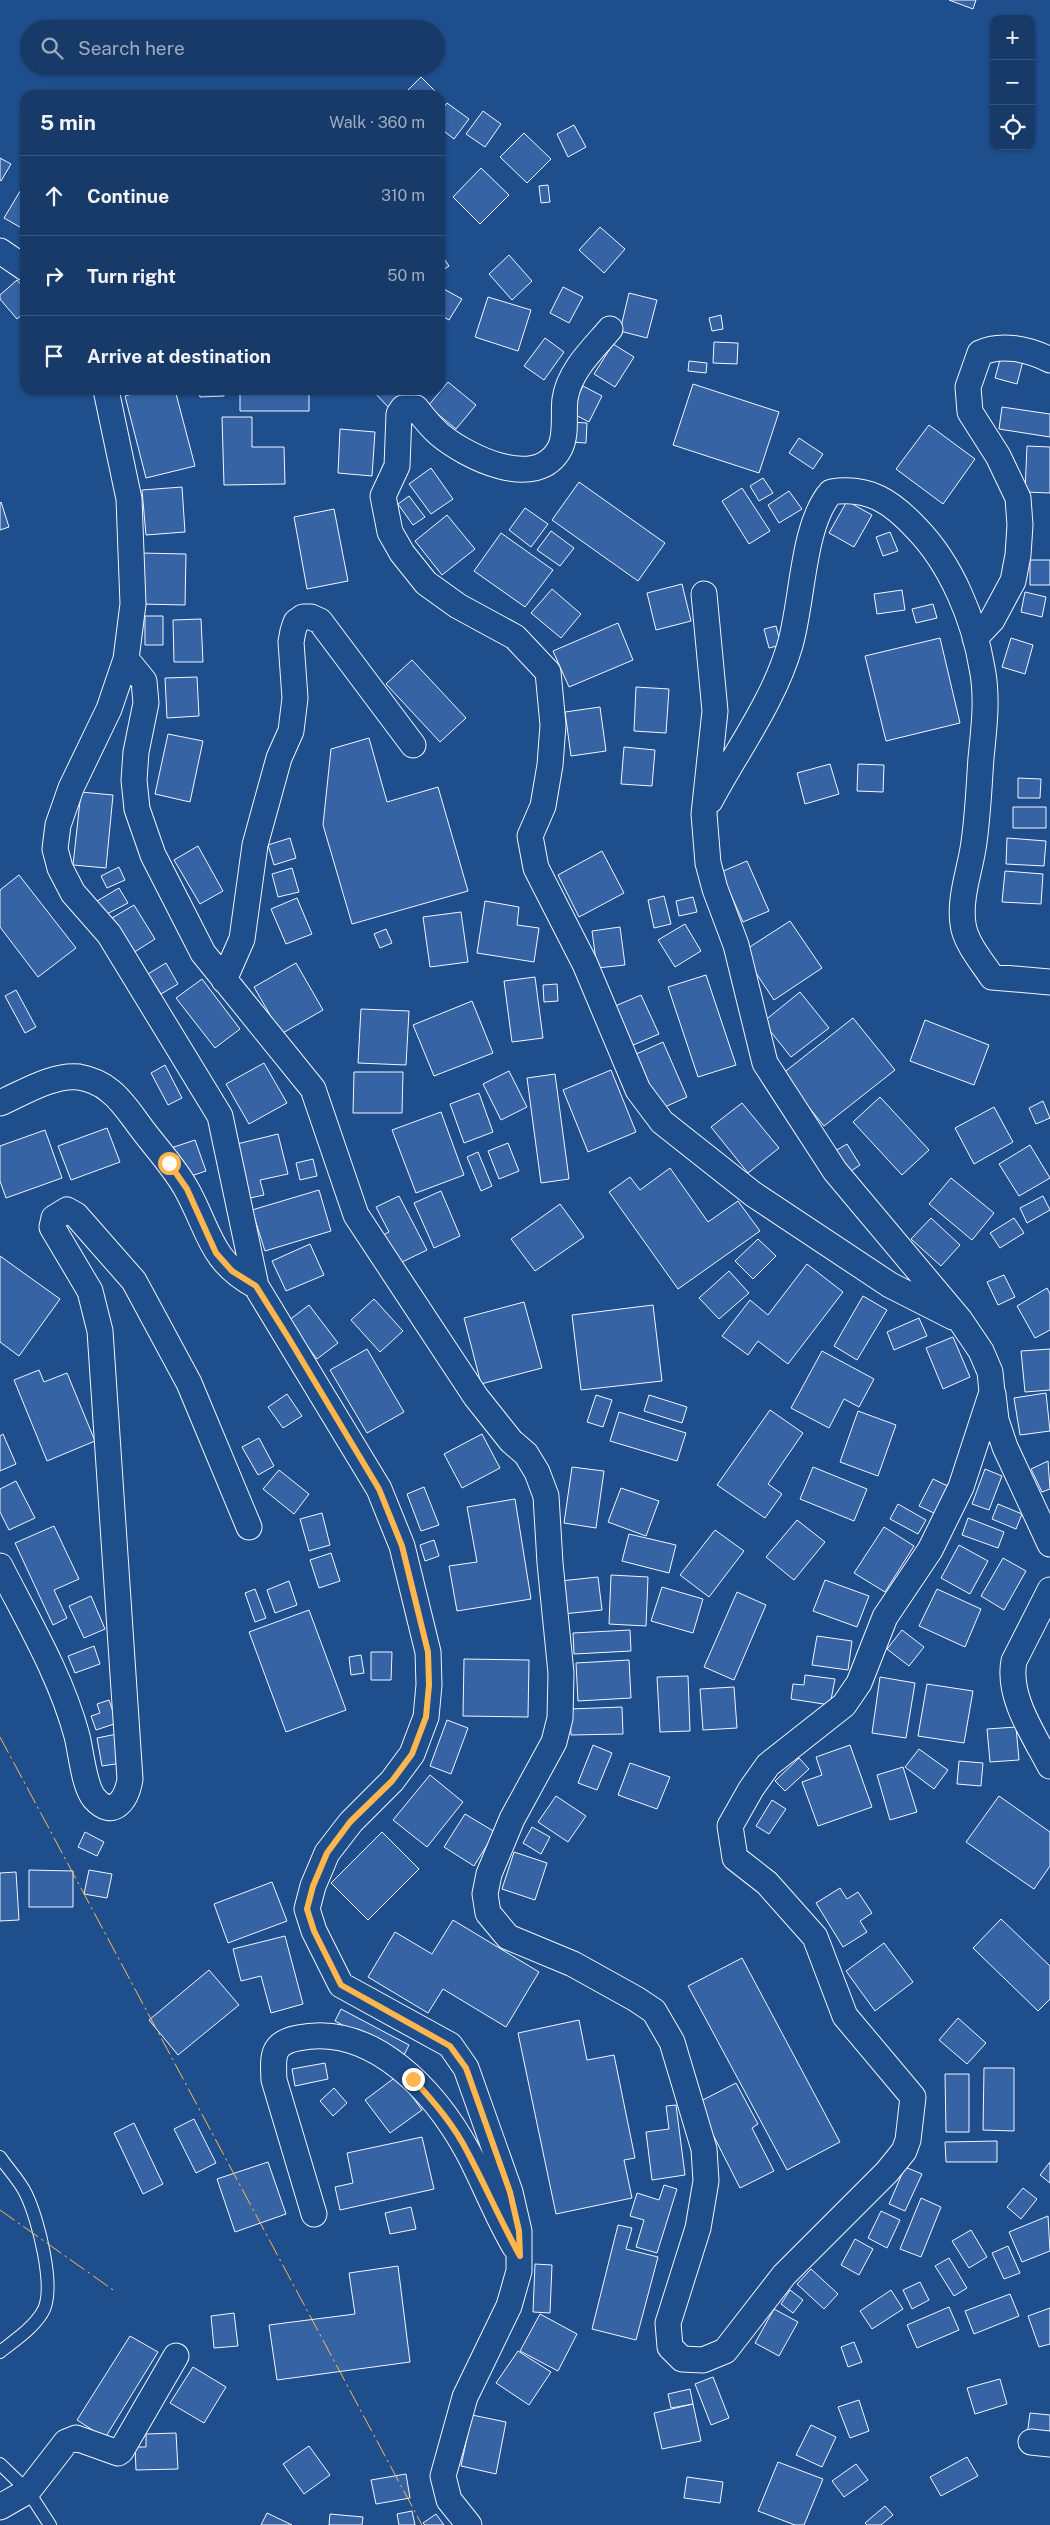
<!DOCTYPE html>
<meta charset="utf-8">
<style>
body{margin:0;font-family:"Public Sans",sans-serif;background:#20416f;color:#f1f3f6}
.controls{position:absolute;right:15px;top:15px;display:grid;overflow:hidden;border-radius:10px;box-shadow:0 1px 4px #0004}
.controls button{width:45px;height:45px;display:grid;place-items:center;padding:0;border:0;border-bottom:1px solid #36547d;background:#173a69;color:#f1f3f6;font:25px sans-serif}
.stop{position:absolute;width:15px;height:15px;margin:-11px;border:4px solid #ffb74d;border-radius:50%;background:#fff}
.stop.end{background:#ffb74d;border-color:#fff;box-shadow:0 1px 5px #0008}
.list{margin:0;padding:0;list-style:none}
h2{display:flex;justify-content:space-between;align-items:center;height:65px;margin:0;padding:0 20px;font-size:21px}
h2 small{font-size:16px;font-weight:400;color:#9eadc0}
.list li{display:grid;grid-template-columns:32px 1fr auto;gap:15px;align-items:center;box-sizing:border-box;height:80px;padding:0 20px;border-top:1px solid #36547d}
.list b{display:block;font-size:19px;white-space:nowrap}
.list em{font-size:16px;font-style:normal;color:#9eadc0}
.icon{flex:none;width:28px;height:28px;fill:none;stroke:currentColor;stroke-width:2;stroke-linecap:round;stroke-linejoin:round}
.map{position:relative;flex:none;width:1050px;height:2525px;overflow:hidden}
.search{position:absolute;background:#173a69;box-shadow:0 1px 4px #0004;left:20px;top:20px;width:425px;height:55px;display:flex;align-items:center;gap:12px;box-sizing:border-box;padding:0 18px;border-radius:28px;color:#9eadc0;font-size:19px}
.panel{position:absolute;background:#173a69;box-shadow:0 1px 4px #0004;left:20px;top:90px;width:425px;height:305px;border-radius:15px}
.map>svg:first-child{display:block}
.building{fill:#3563a3;stroke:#f2f6ff}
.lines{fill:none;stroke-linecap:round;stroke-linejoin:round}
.service-casing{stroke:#f2f6ff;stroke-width:14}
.minor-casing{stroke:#f2f6ff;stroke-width:27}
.service{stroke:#1f4e8c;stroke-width:12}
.minor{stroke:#1f4e8c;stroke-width:25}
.power{stroke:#ffb74d;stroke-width:1;stroke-dasharray:18 4 2.5 4;stroke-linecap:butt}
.route{stroke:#ffb74d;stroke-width:6}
</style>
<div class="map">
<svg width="1050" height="2525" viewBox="0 0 1050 2525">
<rect width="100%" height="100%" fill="#1f4e8c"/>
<path class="building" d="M949 0H976L973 9Z
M421 77 439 95H403Z
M447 103 469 119 454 139 440 128V112Z
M483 111 501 124 485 147 466 134Z
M574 125 586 147 568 157 557 134Z
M524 133 551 159 527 183 500 157Z
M0 158 11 164 1 181 0 180Z
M481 168 509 195 480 224 453 197Z
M25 183V230L4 218Z
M548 185 550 202 541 203 539 186Z
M600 227 625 249 604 273 579 250Z
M440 253 449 266 440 272Z
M509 255 532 281 512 300 489 274Z
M17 280 25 289V312L17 319 0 299V295Z
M440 287 462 299 449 320 440 315Z
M563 287 583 297 569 323 550 313Z
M629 293 657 300 647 338 620 331Z
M488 297 531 310 518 351 475 337Z
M721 315 723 329 712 331 709 318Z
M545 338 564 352 544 380 524 366Z
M714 342 738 343 737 364 713 363Z
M613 344 634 357 615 387 594 374Z
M1001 356 1023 361 1017 384 995 378Z
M689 361 707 363 706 373 688 371Z
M448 382 476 405 456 429 428 406Z
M693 384 779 412 759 473 673 445Z
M583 386 602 396 589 422 570 412Z
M147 390H175L195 466 146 478 125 396Z
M199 390H224V396L200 397Z
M240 390H309V411H240Z
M372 390H414L392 411Z
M1002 407 1050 414V437L999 429Z
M222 417H252V447H284L285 484 224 485Z
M571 422 587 423 586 443 570 442Z
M929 425 975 459 943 504 896 469Z
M340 429 375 432 372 476 338 473Z
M799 438 823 454 813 469 789 453Z
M1027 446 1050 447V493L1025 492Z
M431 468 453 499 431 514 409 484Z
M763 478 773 493 759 501 750 486Z
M579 482 665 543 638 581 552 520Z
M182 487 185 532 146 535 142 490Z
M742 488 770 531 749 544 722 501Z
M789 491 802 509 779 523 768 505Z
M409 496 425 517 413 525 398 504Z
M847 501 872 515 854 547 829 533Z
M1 502 9 527 0 530V503Z
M525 508 548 524 531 547 509 530Z
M334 509 348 581 307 589 294 517Z
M447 515 475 549 442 575 415 541Z
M551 531 574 548 560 566 537 550Z
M890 532 898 551 883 556 876 537Z
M501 533 553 570 525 607 474 571Z
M141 553 186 554 185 605 140 604Z
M1030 560H1050V585H1030Z
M682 584 691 621 656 630 647 593Z
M552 589 581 614 561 638 531 613Z
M902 590 905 610 877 614 874 594Z
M1025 592 1046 597 1042 617 1021 612Z
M933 604 937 618 916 623 912 609Z
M145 616H163V645H145Z
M201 619 203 662H174L173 620Z
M618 623 633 660 569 687 553 651Z
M776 626 781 645 769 648 764 629Z
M940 638 960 723 886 741 865 656Z
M1011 638 1033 645 1025 674 1002 667Z
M412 660 466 718 440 742 386 684Z
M197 677 199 716 167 718 165 678Z
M636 687 669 689 666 733 634 731Z
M600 707 606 751 571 756 565 712Z
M168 734 203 741 190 802 155 794Z
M369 738 387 802 438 787 468 891 352 924 323 825 331 749Z
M624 747 655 750 652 786 621 784Z
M830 764 839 794 805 804 797 773Z
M858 764 884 765 883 792 857 791Z
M1018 778 1041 779 1040 798H1018Z
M81 792 113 795 106 868 73 865Z
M1013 807H1046V828H1013Z
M290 838 296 858 274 865 268 845Z
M1007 838 1046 841 1044 866 1006 864Z
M198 846 223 891 200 904 174 860Z
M602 851 624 893 579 917 558 875Z
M747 861 769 911 743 922 721 872Z
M119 867 125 880 107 888 101 876Z
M292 868 299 892 278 897 272 874Z
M1005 871 1043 874 1041 904 1002 902Z
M19 875 76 948 38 977 0 927V890Z
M119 888 128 903 105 915 97 901Z
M664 896 671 924 654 928 648 900Z
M693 897 697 912 679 916 676 901Z
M297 898 312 934 286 944 271 909Z
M485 901 519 907 517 925 539 928 534 962 477 953Z
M134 905 155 939 133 953 112 918Z
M461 912 468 962 430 967 423 917Z
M790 921 822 968 774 1000 742 952Z
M685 924 701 951 675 967 658 940Z
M620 927 625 965 597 968 592 931Z
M386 929 392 943 380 948 374 934Z
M166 963 178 984 161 994 148 974Z
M296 963 323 1010 281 1034 254 987Z
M706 975 736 1065 698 1077 668 987Z
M535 977 543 1038 512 1042 504 981Z
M202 979 240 1029 215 1048 176 998Z
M557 984 558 1001 544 1002 543 985Z
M16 990 36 1027 25 1033 5 996Z
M800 992 829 1028 791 1057 763 1022Z
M641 995 659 1034 631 1046 613 1007Z
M472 1001 493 1053 434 1076 413 1025Z
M361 1009 409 1011 406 1065 358 1063Z
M853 1018 895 1070 824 1126 782 1074Z
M925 1020 989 1045 974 1085 910 1061Z
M663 1042 687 1097 658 1110 634 1055Z
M264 1063 287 1103 249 1124 226 1084Z
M165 1065 182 1098 168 1105 151 1073Z
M611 1070 636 1132 588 1152 563 1090Z
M509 1071 527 1107 501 1120 483 1084Z
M354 1072H403L402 1113H353Z
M555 1074 569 1179 541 1183 527 1078Z
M479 1093 493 1132 464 1143 450 1104Z
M880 1097 929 1150 902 1175 853 1122Z
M1043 1101 1050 1118 1036 1124 1029 1108Z
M742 1103 779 1148 748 1173 711 1127Z
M994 1107 1013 1142 974 1164 955 1128Z
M441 1112 464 1175 416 1193 392 1130Z
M107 1128 120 1162 71 1180 58 1146Z
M45 1130 62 1178 6 1198 0 1181V1146Z
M278 1134 288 1174 260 1180 264 1195 250 1198 237 1144Z
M195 1140 206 1171 182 1179 171 1148Z
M508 1143 519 1171 499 1179 488 1151Z
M847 1144 860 1165 848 1173 835 1151Z
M1030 1145 1050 1178 1019 1196 999 1164Z
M478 1152 492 1186 481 1191 467 1157Z
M313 1159 317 1176 300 1180 296 1163Z
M670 1168 708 1222 738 1201 760 1231 678 1289 609 1192 630 1177 640 1190Z
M951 1178 994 1213 972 1240 929 1204Z
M319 1190 331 1231 265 1251 252 1210Z
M441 1191 460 1236 434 1248 414 1203Z
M399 1196 427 1250 398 1264 383 1235 389 1232 376 1207Z
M1043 1196 1050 1210 1027 1223 1020 1208Z
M560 1204 584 1237 535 1271 511 1239Z
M931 1218 960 1245 941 1266 911 1239Z
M1014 1218 1024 1233 1000 1248 990 1233Z
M758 1239 776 1256 753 1279 735 1261Z
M310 1244 324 1275 286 1291 272 1261Z
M0 1256 60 1299 19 1356 0 1342Z
M807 1264 843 1292 788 1364 758 1341 748 1355 722 1336 750 1300 768 1315Z
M729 1271 749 1293 719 1319 699 1298Z
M1004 1275 1015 1297 998 1305 987 1282Z
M1047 1288 1050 1294V1330L1035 1338 1017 1306Z
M863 1296 887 1310 857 1360 834 1346Z
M374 1299 403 1331 380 1352 351 1320Z
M524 1302 542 1368 481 1384 464 1318Z
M309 1305 338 1343 317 1359 288 1321Z
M653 1305 662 1381 581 1390 572 1315Z
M919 1318 927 1336 894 1350 887 1332Z
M953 1337 970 1377 943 1389 926 1348Z
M367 1349 404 1412 367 1433 330 1370Z
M1050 1349V1390L1025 1392 1021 1351Z
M822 1351 874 1379 859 1407 844 1399 829 1428 791 1408Z
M39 1370 44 1382 67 1373 95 1441 47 1461 14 1380Z
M1046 1393 1050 1431 1020 1435 1014 1398Z
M287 1394 302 1416 283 1428 268 1407Z
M596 1395 612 1400 603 1427 587 1422Z
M649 1395 687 1407 682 1423 644 1411Z
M770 1410 803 1433 768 1484 782 1494 765 1518 717 1485Z
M858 1411 896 1425 878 1476 840 1462Z
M619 1412 686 1433 677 1461 610 1441Z
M3 1434 16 1464 0 1471V1436Z
M482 1434 500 1468 462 1488 444 1454Z
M259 1438 274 1466 258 1475 242 1447Z
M1048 1461 1050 1489 1042 1492 1031 1469Z
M572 1467 604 1471 596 1528 564 1523Z
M813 1467 867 1489 854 1521 800 1499Z
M985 1469 1002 1476 989 1510 972 1504Z
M279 1470 309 1494 294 1514 263 1489Z
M933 1479 950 1487 936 1514 919 1506Z
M16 1481 35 1518 9 1530 0 1512V1489Z
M424 1487 439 1525 421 1531 407 1494Z
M621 1488 659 1501 646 1536 608 1522Z
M515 1499 531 1599 457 1611 449 1566 477 1562 467 1507Z
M898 1504 926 1520 918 1534 890 1519Z
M998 1504 1022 1514 1016 1529 992 1519Z
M322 1513 330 1545 309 1551 300 1519Z
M968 1518 1004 1532 998 1548 962 1535Z
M797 1520 825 1542 794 1580 766 1557Z
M54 1526 79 1579 54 1590 67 1618 53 1625 15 1543Z
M884 1527 914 1546 885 1592 854 1573Z
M715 1530 744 1551 709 1597 680 1575Z
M629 1534 676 1545 669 1573 622 1561Z
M434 1540 439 1556 425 1561 420 1545Z
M959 1545 988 1561 970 1594 941 1578Z
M331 1553 340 1581 319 1588 310 1560Z
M1003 1558 1026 1571 1004 1610 981 1596Z
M611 1575 648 1577 646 1626 609 1624Z
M598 1577 602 1610 563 1614 560 1581Z
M825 1580 869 1596 857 1627 813 1611Z
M289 1581 297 1605 275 1613 267 1590Z
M662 1587 703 1599 693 1633 651 1621Z
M255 1589 266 1618 255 1622 245 1593Z
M937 1589 981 1609 965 1647 919 1626Z
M737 1592 766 1605 734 1680 704 1667Z
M91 1596 105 1629 84 1638 69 1606Z
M309 1610 346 1710 286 1732 249 1632Z
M630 1630 631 1651 574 1654 573 1633Z
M902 1630 924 1647 909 1666 887 1649Z
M817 1636 852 1641 848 1670 812 1665Z
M94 1646 100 1664 75 1673 68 1656Z
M371 1652H392L391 1680H371Z
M361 1655 364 1673 351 1675 349 1657Z
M464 1659 529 1660 528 1717 463 1716Z
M629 1660 631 1698 578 1701 576 1663Z
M805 1675 835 1679 830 1705 791 1699 793 1684 804 1685Z
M688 1676 690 1731 660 1732 657 1677Z
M880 1677 915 1683 906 1738 872 1733Z
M927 1684 973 1691 964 1743 918 1736Z
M734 1687 737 1728 703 1730 700 1689Z
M109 1700 117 1723 96 1730 91 1716 100 1713 97 1704Z
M622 1707 623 1734 571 1735 570 1709Z
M447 1720 468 1728 451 1774 430 1766Z
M1016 1727 1019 1760 990 1762 987 1729Z
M117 1734 122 1763 102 1766 97 1738Z
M593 1745 612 1753 597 1790 578 1783Z
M850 1745 872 1807 818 1826 802 1782 822 1775 816 1757Z
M919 1749 948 1770 934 1789 905 1767Z
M799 1758 809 1769 785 1791 775 1781Z
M959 1761 983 1763 981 1786 957 1784Z
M630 1763 670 1777 657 1809 618 1795Z
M903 1767 917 1812 890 1820 877 1775Z
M430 1775 463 1802 427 1847 393 1820Z
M556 1796 586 1816 568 1842 538 1822Z
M999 1796 1050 1832V1866L1034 1889 966 1842Z
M772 1800 786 1809 769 1834 756 1826Z
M465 1814 495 1832 474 1866 444 1847Z
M532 1827 550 1837 541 1854 523 1843Z
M85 1832 104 1842 97 1856 78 1847Z
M382 1832 419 1869 368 1920 331 1883Z
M514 1852 547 1863 535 1900 502 1889Z
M29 1870 73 1871V1907H29Z
M89 1870 112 1874 107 1898 84 1894Z
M16 1872 19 1920 0 1921V1873Z
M272 1882 287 1921 228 1943 214 1904Z
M840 1888 847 1899 858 1892 872 1913 860 1921 867 1932 843 1947 816 1903Z
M1001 1919 1050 1966V1999L1038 2011 973 1948Z
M453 1920 539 1972 506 2027 443 1989 428 2013 368 1977 395 1932 432 1954Z
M285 1936 303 2004 271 2013 261 1976 241 1981 233 1949Z
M884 1943 913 1982 875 2011 846 1971Z
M742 1958 840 2142 787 2170 688 1986Z
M209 1970 239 2005 178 2055 149 2020Z
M341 2009 409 2045 403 2057 335 2021Z
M958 2018 986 2043 967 2064 939 2040Z
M579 2020 587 2060 614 2055 635 2158 624 2160 632 2198 556 2214 518 2033Z
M325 2063 328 2079 295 2086 292 2069Z
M984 2068H1014V2131L983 2130Z
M945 2074H969V2132H946Z
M397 2076 422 2110 390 2133 365 2100Z
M736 2083 758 2124 752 2128 774 2171 740 2188 697 2103Z
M334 2088 347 2103 333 2116 320 2101Z
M676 2105 685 2175 652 2180 646 2132 669 2129 666 2106Z
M194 2119 216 2163 196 2173 174 2129Z
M134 2123 163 2184 143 2194 114 2133Z
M422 2137 434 2189 340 2210 335 2187 353 2183 347 2153Z
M997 2141V2162H946L945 2142Z
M268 2162 286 2214 235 2232 217 2179Z
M1050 2162V2183L1040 2175Z
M905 2167 922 2174 905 2211 889 2204Z
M664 2185 677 2189 657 2253 636 2247 644 2220 630 2216 637 2193 659 2200Z
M1023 2188 1037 2199 1021 2219 1007 2207Z
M921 2198 941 2207 921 2257 900 2249Z
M411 2207 416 2229 390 2234 385 2213Z
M881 2211 900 2220 887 2248 868 2238Z
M1048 2216 1050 2251 1022 2262 1009 2232Z
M618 2225 632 2228 626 2249 658 2257 636 2340 592 2329Z
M971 2230 987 2257 969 2268 952 2241Z
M855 2239 873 2249 859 2275 841 2265Z
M1008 2246 1020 2273 1004 2279 992 2253Z
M949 2258 967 2288 954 2296 935 2266Z
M535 2264 552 2265 550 2313 533 2312Z
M398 2266 410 2362 277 2380 269 2325 355 2314 349 2273Z
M811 2269 838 2294 824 2309 797 2284Z
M920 2282 929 2300 912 2309 903 2290Z
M790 2290 803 2300 793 2313 781 2304Z
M891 2290 903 2309 872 2329 860 2311Z
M1010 2294 1019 2316 974 2334 965 2311Z
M949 2307 959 2330 917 2348 907 2325Z
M1050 2308V2344L1039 2347 1028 2316Z
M774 2309 798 2322 779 2356 755 2343Z
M234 2313 238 2346 214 2348 211 2316Z
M540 2314 577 2334 558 2371 520 2351Z
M130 2336 158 2352 105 2438 77 2420Z
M854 2342 862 2362 848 2367 841 2347Z
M518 2351 551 2372 529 2405 496 2383Z
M193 2367 226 2387 204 2423 170 2403Z
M713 2377 729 2418 711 2425 695 2384Z
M1000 2379 1007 2404 975 2414 967 2388Z
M690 2389 693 2404 671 2408 668 2394Z
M859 2400 869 2431 850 2438 838 2407Z
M693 2404 701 2441 662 2449 654 2413Z
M1030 2413 1050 2415V2439L1027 2436Z
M472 2415 506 2422 496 2474 461 2466Z
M811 2425 836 2437 822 2467 796 2455Z
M176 2433 178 2469 136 2470 135 2447H146V2434Z
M309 2446 330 2475 304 2494 283 2464Z
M967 2457 978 2476 941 2496 930 2477Z
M778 2462 823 2479 804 2525H795L758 2511Z
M856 2464 868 2480 844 2497 832 2481Z
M406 2474 410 2498 376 2504 371 2480Z
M687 2477 723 2482 720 2503 684 2498Z
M885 2506 893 2515 881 2525H867L865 2523Z
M412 2511 415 2525H399L397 2514Z
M267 2513 292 2525H261Z
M330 2514 363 2517 362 2525H329Z
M436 2514 444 2525H425L423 2523Z"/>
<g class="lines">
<g class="service-casing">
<path id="service" d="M0 2157C8 2169 20 2181 26 2194 38 2218 57 2291 42 2313 32 2329 15 2340 0 2352
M0 2464 28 2491 50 2525"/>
</g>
<g class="minor-casing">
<path id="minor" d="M0 251 25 268
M610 329C593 349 569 371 565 399 563 414 567 434 560 448 537 493 465 456 439 434 430 426 423 417 416 408H403L399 414 397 466 383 496 390 532 402 553 426 583 458 606 515 637 548 672 553 725 550 765 543 806 530 836 536 868 585 964 638 1090 662 1122 753 1194 890 1285 953 1317
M106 390 129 499 133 604 126 659 109 709 71 788 58 825 55 849 60 868 73 893 109 934 220 1116 256 1286 379 1489 402 1546 428 1652 429 1685 426 1717 412 1754 392 1781 351 1822 327 1853 313 1886 307 1909 314 1931 341 1985 450 2045 466 2068 510 2192 519 2231V2271L509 2306 465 2397 443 2476 449 2500 469 2525
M975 638 992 620 1013 581 1018 555 1020 525 1018 498 998 456 970 412 968 387 980 353C1001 343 1029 349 1050 360
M126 659 144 681 146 703 136 752 134 780 137 809 153 855 203 953 313 1089 356 1215 476 1397 511 1441 526 1454 537 1472 546 1496 550 1563 561 1673 560 1718 554 1742 512 1819 489 1874 485 1894 488 1913 508 1937 573 1964 636 1999 654 2011 672 2042 704 2149 706 2181 698 2228 668 2323 670 2347 682 2359 703 2360 725 2351 784 2275 887 2172 904 2151 908 2140 913 2097 845 2016 815 1937 767 1883 735 1858 730 1826 751 1789 768 1765 844 1705 859 1683 885 1617 930 1550 961 1487 992 1392 990 1372 981 1351 960 1320 835 1171 765 1063 736 945 715 889 708 863 704 814 715 711 704 594
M710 801C737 750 774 701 790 645 803 601 802 525 831 492 869 486 892 502 917 529 951 564 974 619 982 668 988 697 984 728 981 758 979 786 978 814 974 842 971 868 959 896 963 924 965 942 982 962 992 977L1050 982
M224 980 242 939 255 845 279 758 291 731 295 698 291 642 293 631 296 622 303 617H311L320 621 413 745
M0 1103C23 1093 53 1074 79 1077 90 1079 102 1084 110 1091 123 1101 132 1116 142 1129 157 1149 175 1168 187 1190 210 1232 210 1261 256 1286
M993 1394 996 1420 1005 1447 1050 1544
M0 1566C28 1621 61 1676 77 1736 81 1752 84 1786 94 1798 114 1821 127 1798 130 1779L100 1331 90 1291 52 1227 54 1218 67 1210 76 1215 134 1281 189 1383 249 1527
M1050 1590 1014 1661C1007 1697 1034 1735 1050 1766
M314 2214 274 2080C273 2057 271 2043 298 2038 373 2022 436 2093 468 2152 485 2184 497 2217 515 2247
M1031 2442 1050 2444
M0 2507 28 2491 66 2442 76 2438 118 2453 121 2451 176 2356"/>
</g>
<use href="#service" class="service"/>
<use href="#minor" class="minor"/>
<path class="power" d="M0 1737 422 2525
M0 2210 116 2292"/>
</g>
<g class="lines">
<path class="route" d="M169 1163 187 1189 216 1253 232 1271 256 1286 288 1337 379 1489 402 1546 428 1652 429 1685 426 1717 412 1754 392 1781 350 1822 327 1853 313 1886 307 1909 314 1931 341 1985 450 2046 466 2068 510 2192 519 2231 520 2256C501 2222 486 2187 468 2153 454 2125 434 2102 413 2079"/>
</g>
</svg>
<div class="controls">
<button>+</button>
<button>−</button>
<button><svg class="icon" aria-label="locate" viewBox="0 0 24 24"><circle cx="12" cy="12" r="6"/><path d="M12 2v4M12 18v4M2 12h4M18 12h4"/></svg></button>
</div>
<div class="stop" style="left:169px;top:1163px"></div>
<div class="stop end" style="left:413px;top:2079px"></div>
<div class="search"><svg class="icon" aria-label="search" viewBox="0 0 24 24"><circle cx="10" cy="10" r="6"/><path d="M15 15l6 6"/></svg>Search here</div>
<section class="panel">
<h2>5 min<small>Walk · 360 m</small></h2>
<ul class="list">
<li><svg class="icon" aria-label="ahead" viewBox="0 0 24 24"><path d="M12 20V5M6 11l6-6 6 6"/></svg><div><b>Continue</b></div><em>310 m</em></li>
<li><svg class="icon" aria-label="right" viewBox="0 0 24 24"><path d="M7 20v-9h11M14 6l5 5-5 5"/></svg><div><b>Turn right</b></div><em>50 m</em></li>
<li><svg class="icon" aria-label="arrive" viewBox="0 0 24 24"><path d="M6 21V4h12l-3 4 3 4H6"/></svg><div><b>Arrive at destination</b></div></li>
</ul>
</section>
</div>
